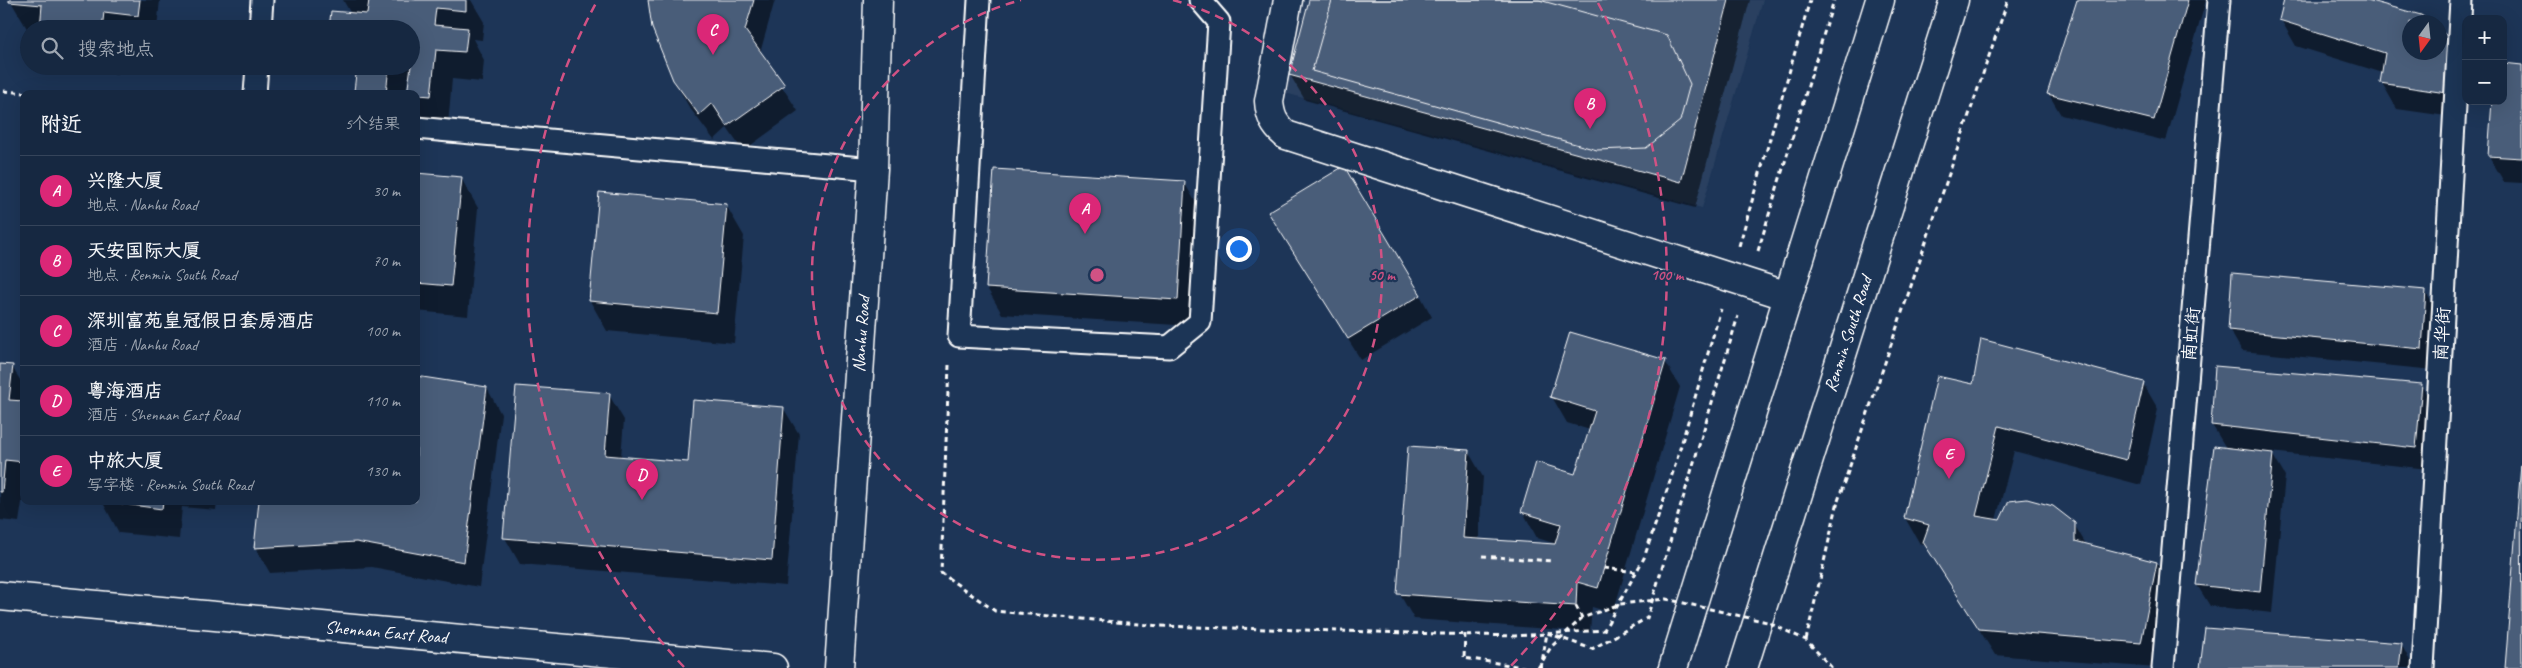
<!DOCTYPE html>
<html lang="zh">
<meta charset="utf-8">
<style>
body{margin:0;font-family:Caveat,"LXGW WenKai TC",sans-serif;background:#23344c;color:#f1f3f6}
.controls{position:absolute;right:15px;top:15px;display:grid;overflow:hidden;border-radius:10px;box-shadow:0 5px 20px #0002}
.controls button{width:45px;height:45px;display:grid;place-items:center;padding:0;border:0;border-bottom:1px solid #35445a;background:#162841;color:#f1f3f6;font:25px sans-serif}
.compass{position:absolute;left:2402px;top:15px;width:45px;height:45px;border-radius:50%;background:#162841;box-shadow:0 5px 20px #0002;rotate:195deg}
.you{position:absolute;left:1238px;top:248px;width:18px;height:18px;margin:-12px;border:4px solid #fff;border-radius:50%;background:#1a73e8;box-shadow:0 0 0 8px #1a73e833}
.badge{display:grid;place-items:center;width:32px;height:32px;border-radius:50%;background:#db2777;color:#fff;font-size:16px;font-weight:700}
.pin{position:absolute;translate:-50% -41px;filter:drop-shadow(0 1px 2px #0008)}
.pin::after{content:'';position:absolute;top:26px;width:18px;height:15px;background:inherit;clip-path:polygon(0 0,100% 0,50% 100%)}
.list{margin:0;padding:0;list-style:none}
h2{display:flex;justify-content:space-between;align-items:center;height:65px;margin:0;padding:0 20px;font-size:21px}
h2 small{font-size:16px;font-weight:400;color:#9ea6b1}
.list li{display:grid;grid-template-columns:32px 1fr auto;gap:15px;align-items:center;box-sizing:border-box;height:70px;padding:0 20px;border-top:1px solid #35445a}
.list b{display:block;font-size:19px;white-space:nowrap}
.list p{margin:0;font-size:16px;white-space:nowrap;color:#9ea6b1}
.list em{font-size:16px;font-style:normal;color:#9ea6b1}
.icon{flex:none;width:28px;height:28px;fill:none;stroke:currentColor;stroke-width:2;stroke-linecap:round;stroke-linejoin:round}
.map{position:relative;flex:none;width:2522px;height:668px;overflow:hidden}
.search{position:absolute;background:#162841;box-shadow:0 5px 20px #0002;left:20px;top:20px;width:400px;height:55px;display:flex;align-items:center;gap:12px;box-sizing:border-box;padding:0 18px;border-radius:28px;color:#9ea6b1;font-size:19px}
.panel{position:absolute;background:#162841;box-shadow:0 5px 20px #0002;left:20px;top:90px;width:400px;height:415px;border-radius:10px}
.map>svg:first-child{display:block}
.built{fill:#2a4161}
.shadow{fill:#0007}
.building{fill:#4a5d79;stroke:#fff}
.lines{fill:none;stroke-linecap:round;stroke-linejoin:round}
.service-casing{stroke:#fff;stroke-width:25}
.minor-casing{stroke:#fff;stroke-width:31}
.tertiary-casing{stroke:#fff;stroke-width:31}
.secondary-casing{stroke:#fff;stroke-width:31}
.primary-casing{stroke:#fff;stroke-width:31}
.path{stroke:#fff;stroke-width:3;stroke-dasharray:5 4;stroke-linecap:butt}
.service{stroke:#1d3557;stroke-width:21}
.minor{stroke:#1d3557;stroke-width:28}
.tertiary{stroke:#1d3557;stroke-width:28}
.secondary{stroke:#1d3557;stroke-width:28}
.primary{stroke:#1d3557;stroke-width:28}
.path-bridge{stroke:#fff;stroke-width:3;stroke-dasharray:5 4;stroke-linecap:butt}
.ring{fill:none;stroke:#d15284;stroke-width:2.5;stroke-dasharray:9 6}
.labels{text-anchor:middle;stroke-width:4.5;stroke-linejoin:round;paint-order:stroke}
.street-label{font-size:18px;fill:#fff;stroke:#1d3557}
.centre{fill:#d15284;stroke:#1d3557;stroke-width:2.5}
.ring-label{font-size:15px;text-anchor:middle;font-weight:bold;fill:#d15284;stroke:#1d3557;stroke-width:4.5;stroke-linejoin:round;paint-order:stroke}
</style>
<div class="map">
<svg width="2522" height="668" viewBox="0 0 2522 668">
<rect width="100%" height="100%" fill="#1d3557"/>
<filter id="ink" filterUnits="userSpaceOnUse"><feTurbulence type="fractalNoise" baseFrequency=".02" numOctaves="2"/><feDisplacementMap in="SourceGraphic" scale="10" xChannelSelector="R" yChannelSelector="G"/><feConvolveMatrix kernelMatrix="1 2 1 2 8 2 1 2 1" color-interpolation-filters="sRGB"/></filter>
<g filter="url(#ink)">
<path class="built" d="M1295 0H1763L1702 208 1278 91Z"/>
<path class="shadow" d="M10 0H160L157 29H29V32Z
M343 0H471L484 22 482 40 473 39 484 60 482 82 452 79 448 125 426 124 416 107V94L410 77H408L406 94H357L358 71 347 70 345 66H411V29L351 14Z
M649 0H775L760 53 798 111 743 151 727 128 714 140 689 107 674 80Z
M1310 0H1750L1695 208 1305 100 1290 75Z
M2078 0H2206L2166 141 2061 115 2048 93Z
M2286 0H2362L2421 16 2429 22H2410V52H2440V31L2446 37 2461 63 2460 118 2397 109 2382 83 2383 73 2296 46 2281 20Z
M57 66H118L117 74Z
M2522 66V183L2504 182 2489 156 2503 101Z
M416 174 461 178 478 208 468 316 416 311Z
M1184 182 1199 208 1192 326 1002 314 987 288Z
M726 205 744 236 734 343 607 331 590 301Z
M1282 234 1420 295 1432 317 1361 360Z
M2425 291 2438 313 2434 370 2242 351 2229 329Z
M1665 361 1680 387 1613 613 1592 607 1590 632 1414 619 1399 593 1468 451 1483 477 1479 540 1560 545 1537 538 1523 512 1576 476 1590 430 1567 423 1552 397Z
M0 365 12 367 24 386V490L19 522 0 520Z
M2143 383 2158 409 2141 485 2014 451 1996 520 2074 524 2087 546 2157 563 2171 589 2156 668 1995 655 1927 546 1920 544 1905 518 1974 386Z
M2421 385 2434 407 2428 469 2271 452 2285 476 2272 613 2210 606 2197 585 2226 448 2212 425Z
M487 388 501 414 479 587 372 567 270 573 255 547 416 501Z
M609 395 624 420 621 457 690 463 784 409 799 434 786 586 520 564 505 538Z
M2522 472V668H2506Z
M102 501H217L216 510 182 507 179 539 119 533Z
M2401 644 2414 668H2202Z"/>
<path class="building" d="M9 0H140L138 16 104 12 102 29H40L42 5 9 2Z
M369 0H466V11L436 8 434 25 468 28 465 52 436 50 431 96 407 94 411 66V29H329L331 11 367 14Z
M648 0H754L745 30 785 85 727 126 712 103 699 115 673 80 652 28Z
M1309 0H1729L1681 182 1289 75Z
M1332 0H1539L1667 35 1690 84 1680 121 1646 148 1597 150 1312 71Z
M2077 0H2188L2154 120 2047 94Z
M2284 0H2367L2421 15 2431 22H2410V52H2440V30L2447 36 2446 93 2380 83 2385 53 2279 20Z
M2503 63 2522 65V158L2488 156 2492 101H2503Z
M357 66H389L386 94 354 91Z
M1344 166 1421 295 1348 339 1268 212Z
M994 169 1185 181 1178 300 986 288Z
M416 173 462 177 451 286 416 283Z
M599 192 727 204 717 313 589 301Z
M2232 273 2426 290 2422 349 2228 330Z
M1570 332 1666 360 1598 588 1577 582 1576 606 1397 594 1408 446 1469 450 1463 538 1555 544 1561 524 1521 512 1536 462 1575 474 1595 411 1550 397Z
M1981 339 2144 382 2126 460 1999 426 1976 516 2000 520 2009 501 2027 499 2053 506 2075 523V541L2157 562 2141 643 1979 629 1923 542 1929 525 1904 518 1937 376 1973 384Z
M0 364 13 365 9 400 24 401V462L5 460 2 492H0Z
M2215 366 2422 384 2416 448 2211 425Z
M416 376 487 387 464 562 356 542 254 548 259 501H416Z
M516 386 610 393 605 455 688 462 693 400 784 407 772 560 503 538Z
M2214 446 2273 453 2260 592 2196 585Z
M2521 464 2522 668H2505Z
M101 501H163L162 509Z
M2205 628 2402 643 2399 668H2200Z"/>
<g class="lines">
<g class="service-casing">
<path id="service" d="M979 0 959 336 1169 347 1200 322 1219 22 1200 0
M260 29 262 0
M255 94 257 66
M416 128 873 169
M2163 668 2219 0
M2423 668 2461 0"/>
</g>
<g class="minor-casing">
<path id="minor" d="M1288 0 1269 101C1270 116 1274 125 1286 135L1788 296"/>
</g>
<g class="tertiary-casing">
<path id="tertiary" d="M839 668 873 169 878 0"/>
</g>
<g class="secondary-casing">
<path id="secondary" d="M1673 668 1880 0
M1743 668 1954 0"/>
</g>
<g class="primary-casing">
<path id="primary" d="M0 596 773 668"/>
</g>
<path class="path" d="M4 91 35 94
M1739 246 1810 0
M1758 251 1834 0
M949 365 941 573 995 611 1160 626 1515 636 1604 630 1644 558 1674 469 1721 309
M1838 501 2008 0
M1482 556 1552 561
M1604 568 1636 572
M1576 606 1582 618
M1465 634 1464 658 1529 668
M1541 668 1547 633 1592 649 1647 618 1738 316"/>
<use href="#service" class="service"/>
<use href="#minor" class="minor"/>
<use href="#tertiary" class="tertiary"/>
<use href="#secondary" class="secondary"/>
<use href="#primary" class="primary"/>
<path class="path-bridge" d="M1806 640 1838 501
M1538 668 1551 647 1582 618 1620 604 1666 599 1767 622 1806 640 1832 668"/>
</g>
</g>
<g class="ring">
<path d="M1173 0A285 285 0 1 1 1021 0"/>
<path d="M684 667A570 570 0 0 1 596 3M1598 3A570 570 0 0 1 1510 667"/>
</g>
<g class="labels">
<g class="street-label">
<text transform="translate(861 334) rotate(-86)" y="6">Nanhu Road</text>
<text transform="translate(1848 334) rotate(-72)" y="6">Renmin South Road</text>
<text transform="translate(2191 334) rotate(-85)" y="6">南虹街</text>
<text transform="translate(2442 334) rotate(-87)" y="6">南华街</text>
<text transform="translate(386 632) rotate(5)" y="6">Shennan East Road</text>
</g>
</g>
<circle cx="1097" cy="275" r="8" class="centre"/>
<g class="ring-label">
<text x="1382" y="280">50 m</text>
<text x="1667" y="280">100 m</text>
</g>
</svg>
<div class="controls">
<button>+</button>
<button>−</button>
</div>
<svg class="compass" viewBox="-18 -18 36 36"><path d="M0-13l5 13h-10z" fill="#e53935"/><path d="M0 13l5-13h-10z" fill="#9ea6b1"/></svg>
<div class="you"></div>
<div class="pin badge" style="left:1085px;top:234px">A</div>
<div class="pin badge" style="left:1590px;top:129px">B</div>
<div class="pin badge" style="left:713px;top:55px">C</div>
<div class="pin badge" style="left:642px;top:500px">D</div>
<div class="pin badge" style="left:1949px;top:479px">E</div>
<div class="search"><svg class="icon" aria-label="search" viewBox="0 0 24 24"><circle cx="10" cy="10" r="6"/><path d="M15 15l6 6"/></svg>搜索地点</div>
<section class="panel">
<h2>附近<small>5个结果</small></h2>
<ul class="list">
<li><span class="badge">A</span><div><b>兴隆大厦</b><p>地点 · Nanhu Road</p></div><em>30 m</em></li>
<li><span class="badge">B</span><div><b>天安国际大厦</b><p>地点 · Renmin South Road</p></div><em>70 m</em></li>
<li><span class="badge">C</span><div><b>深圳富苑皇冠假日套房酒店</b><p>酒店 · Nanhu Road</p></div><em>100 m</em></li>
<li><span class="badge">D</span><div><b>粤海酒店</b><p>酒店 · Shennan East Road</p></div><em>110 m</em></li>
<li><span class="badge">E</span><div><b>中旅大厦</b><p>写字楼 · Renmin South Road</p></div><em>130 m</em></li>
</ul>
</section>
</div>
